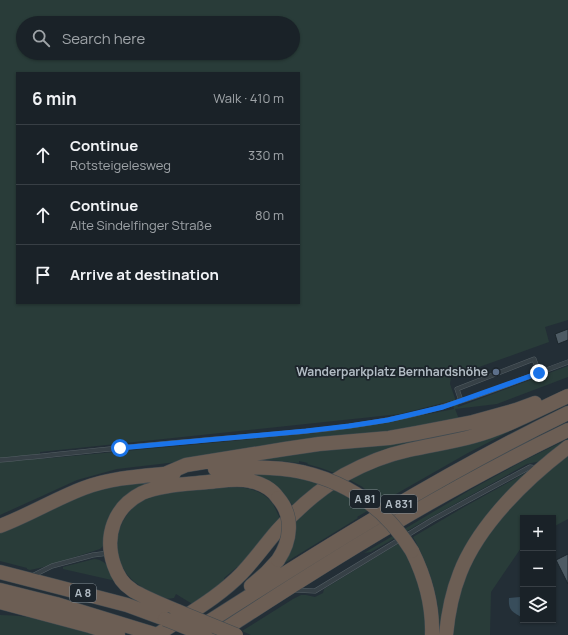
<!DOCTYPE html>
<meta charset="utf-8">
<style>
body{margin:0;font-family:Manrope,sans-serif;background:#272f34;color:#f1f3f6}
.controls{position:absolute;right:12px;bottom:12px;display:grid;overflow:hidden;border-radius:0px;box-shadow:0 1px 3px #0004}
.controls button{width:36px;height:36px;display:grid;place-items:center;padding:0;border:0;border-bottom:1px solid #383f45;background:#1a2228;color:#f1f3f6;font:20px sans-serif}
.stop{position:absolute;width:12px;height:12px;margin:-9px;border:3px solid #1a73e8;border-radius:50%;background:#fff}
.stop.end{background:#1a73e8;border-color:#fff;box-shadow:0 1px 4px #0008}
.list{margin:0;padding:0;list-style:none}
h2{display:flex;justify-content:space-between;align-items:center;height:52px;margin:0;padding:0 16px;font-size:17px}
h2 small{font-size:13px;font-weight:400;color:#9fa4a8}
.list li{display:grid;grid-template-columns:26px 1fr auto;gap:12px;align-items:center;box-sizing:border-box;height:60px;padding:0 16px;border-top:1px solid #383f45}
.list b{display:block;font-size:15px;white-space:nowrap}
.list p{margin:0;font-size:13px;white-space:nowrap;color:#9fa4a8}
.list em{font-size:13px;font-style:normal;color:#9fa4a8}
.icon{flex:none;width:22px;height:22px;fill:none;stroke:currentColor;stroke-width:2;stroke-linecap:round;stroke-linejoin:round}
.map{position:relative;flex:none;width:568px;height:635px;overflow:hidden}
.search{position:absolute;background:#1a2228;box-shadow:0 1px 3px #0004;left:16px;top:16px;width:284px;height:44px;display:flex;align-items:center;gap:10px;box-sizing:border-box;padding:0 14px;border-radius:22px;color:#9fa4a8;font-size:15px}
.panel{position:absolute;background:#1a2228;box-shadow:0 1px 3px #0004;left:16px;top:72px;width:284px;height:232px;border-radius:0px}
.map>svg:first-child{display:block}
.green{fill:#293c39;fill-rule:evenodd}
.water{fill:#384d5b}
.building{fill:#4e5b64;stroke:#1d272d}
.lines{fill:none;stroke-linecap:round;stroke-linejoin:round}
.service-casing{stroke:#545e64;stroke-width:5}
.motorway-casing{stroke:#414b51;stroke-width:15}
.service{stroke:#364046;stroke-width:4}
.motorway{stroke:#6c5e54;stroke-width:14}
.motorway-bridge-casing{stroke:#414b51;stroke-width:15;stroke-linecap:butt}
.motorway-bridge{stroke:#6c5e54;stroke-width:14}
.route{stroke:#1a73e8;stroke-width:5}
.service-dot{fill:#5c6f8a;stroke:#1c242b;stroke-width:1.5}
.labels{text-anchor:middle;stroke-width:3.5;stroke-linejoin:round;paint-order:stroke}
.shield{fill:#1c242b;stroke:#848e95;stroke-width:1}
.shield-label{font-size:11px;font-weight:bold;fill:#b1bbc3}
.poi-label{font-size:12px;font-weight:bold;fill:#b1bbc3;stroke:#1c242b;text-anchor:end}
</style>
<div class="map">
<svg width="568" height="635" viewBox="0 0 568 635">
<rect width="100%" height="100%" fill="#232e36"/>
<path class="green" d="M0 0H568V320L545 327 549 342 451 377 450 384 458 407 568 366V377L497 404 455 409 459 419 449 422 194 460 117 469 77 480 42 496 0 515ZM23 23H293V53H23ZM17 73H299V303H17ZM451 401 454 409 377 424 316 433 40 459V452L400 414Z
M553 409 466 454 382 502 361 486 346 478 368 467Z
M516 415 337 474 321 468 307 464 308 463 299 461V463L271 460H249Z
M568 439V443L546 460 527 464 419 524 371 552 364 553 470 490 527 459Z
M568 451V519L553 527V518H523V545L491 592 490 635H450L461 581 492 525Z
M529 471 490 518 440 635C440 598 430 568 413 537L464 507Z
M225 473H278L322 484 294 507 283 493 282 494 271 485 149 486 105 538 103 546 100 549 44 567 30 570 27 569V568L0 561V531L75 497 101 488 166 479Z
M231 487C247 487 263 490 273 504L276 510 281 521 243 568 237 567 224 578 226 584 194 605 176 594 174 598C162 600 161 597 151 592 139 586 128 579 122 566 111 544 119 517 139 503 155 492 178 492 198 489V490Z
M331 487 343 493 369 510 357 517 358 518 278 567 294 518Z
M399 543C406 554 413 565 417 576 423 595 425 615 426 635H251L242 631 293 599 301 595H306L315 597 323 593 324 589Z
M94 559C108 560 110 571 116 581L63 569V567Z
M0 615C35 615 69 626 102 635H0Z"/>
<path class="water" d="M523 595V618C513 612 508 611 509 598L520 597Z"/>
<path class="building" d="M568 329V340L558 344 555 334Z
M568 554V584L556 560Z"/>
<g class="lines">
<g class="service-casing">
<path id="service" d="M461 401 457 389 534 359 539 373
M0 460C65 454 130 446 195 441 259 435 324 432 387 420 450 409 508 384 568 362
M32 576 52 566 93 555 109 553
M295 590 315 591 432 520 487 490 530 467 537 468"/>
</g>
<g class="motorway-casing">
<path id="motorway" d="M215 469C244 467 273 466 302 472
M165 474 186 465 285 449 319 444 389 438 417 433 473 422 516 410 535 403
M0 526C29 515 55 499 84 488 113 477 144 476 174 473
M412 551C425 577 433 605 432 635
M0 572 62 588 127 605 165 619
M251 586 266 573 278 560
M0 590 56 604 157 635
M0 602 90 626 118 635
M177 611C165 606 153 601 141 595 138 593 134 592 131 589 123 584 117 574 114 565 104 536 114 507 142 493 159 485 189 484 208 482 222 481 236 478 250 481 261 483 272 489 278 498
M199 628C319 551 440 475 568 413
M157 635C186 615 218 598 242 573 255 559 265 545 277 531 297 509 318 490 344 475 364 464 386 455 409 450 431 445 453 442 474 436 507 427 537 410 568 396
M216 635C329 561 445 489 568 430
M446 635C448 614 452 593 460 573 479 524 527 478 568 447"/>
</g>
<use href="#service" class="service"/>
<use href="#motorway" class="motorway"/>
<g class="motorway-bridge-casing">
<path id="motorway-bridge" d="M302 472C350 483 386 509 412 551
M278 560C291 541 294 516 278 498
M177 611 236 635
M165 619 205 635"/>
</g>
<use href="#motorway-bridge" class="motorway-bridge"/>
</g>
<g class="lines">
<path class="route" d="M120 448 306 431 349 426 388 420 443 407 539 373"/>
</g>
<circle class="service-dot" cx="496" cy="372" r="4"/>
<g class="labels">
<g class="shield">
<rect x="350" y="490" width="30" height="18" rx="3"/>
<rect x="381" y="495" width="36" height="18" rx="3"/>
<rect x="70" y="584" width="26" height="18" rx="3"/>
</g>
<g class="shield-label">
<text x="365" y="503">A 81</text>
<text x="399" y="508">A 831</text>
<text x="83" y="597">A 8</text>
</g>
<g class="poi-label">
<text x="488" y="376">Wanderparkplatz Bernhardshöhe</text>
</g>
</g>
</svg>
<div class="controls">
<button>+</button>
<button>−</button>
<button><svg class="icon" aria-label="layers" viewBox="0 0 24 24"><path d="M12 4l9 5-9 5-9-5zM3 14l9 5 9-5"/></svg></button>
</div>
<div class="stop" style="left:120px;top:448px"></div>
<div class="stop end" style="left:539px;top:373px"></div>
<div class="search"><svg class="icon" aria-label="search" viewBox="0 0 24 24"><circle cx="10" cy="10" r="6"/><path d="M15 15l6 6"/></svg>Search here</div>
<section class="panel">
<h2>6 min<small>Walk · 410 m</small></h2>
<ul class="list">
<li><svg class="icon" aria-label="ahead" viewBox="0 0 24 24"><path d="M12 20V5M6 11l6-6 6 6"/></svg><div><b>Continue</b><p>Rotsteigelesweg</p></div><em>330 m</em></li>
<li><svg class="icon" aria-label="ahead" viewBox="0 0 24 24"><path d="M12 20V5M6 11l6-6 6 6"/></svg><div><b>Continue</b><p>Alte Sindelfinger Straße</p></div><em>80 m</em></li>
<li><svg class="icon" aria-label="arrive" viewBox="0 0 24 24"><path d="M6 21V4h12l-3 4 3 4H6"/></svg><div><b>Arrive at destination</b></div></li>
</ul>
</section>
</div>
